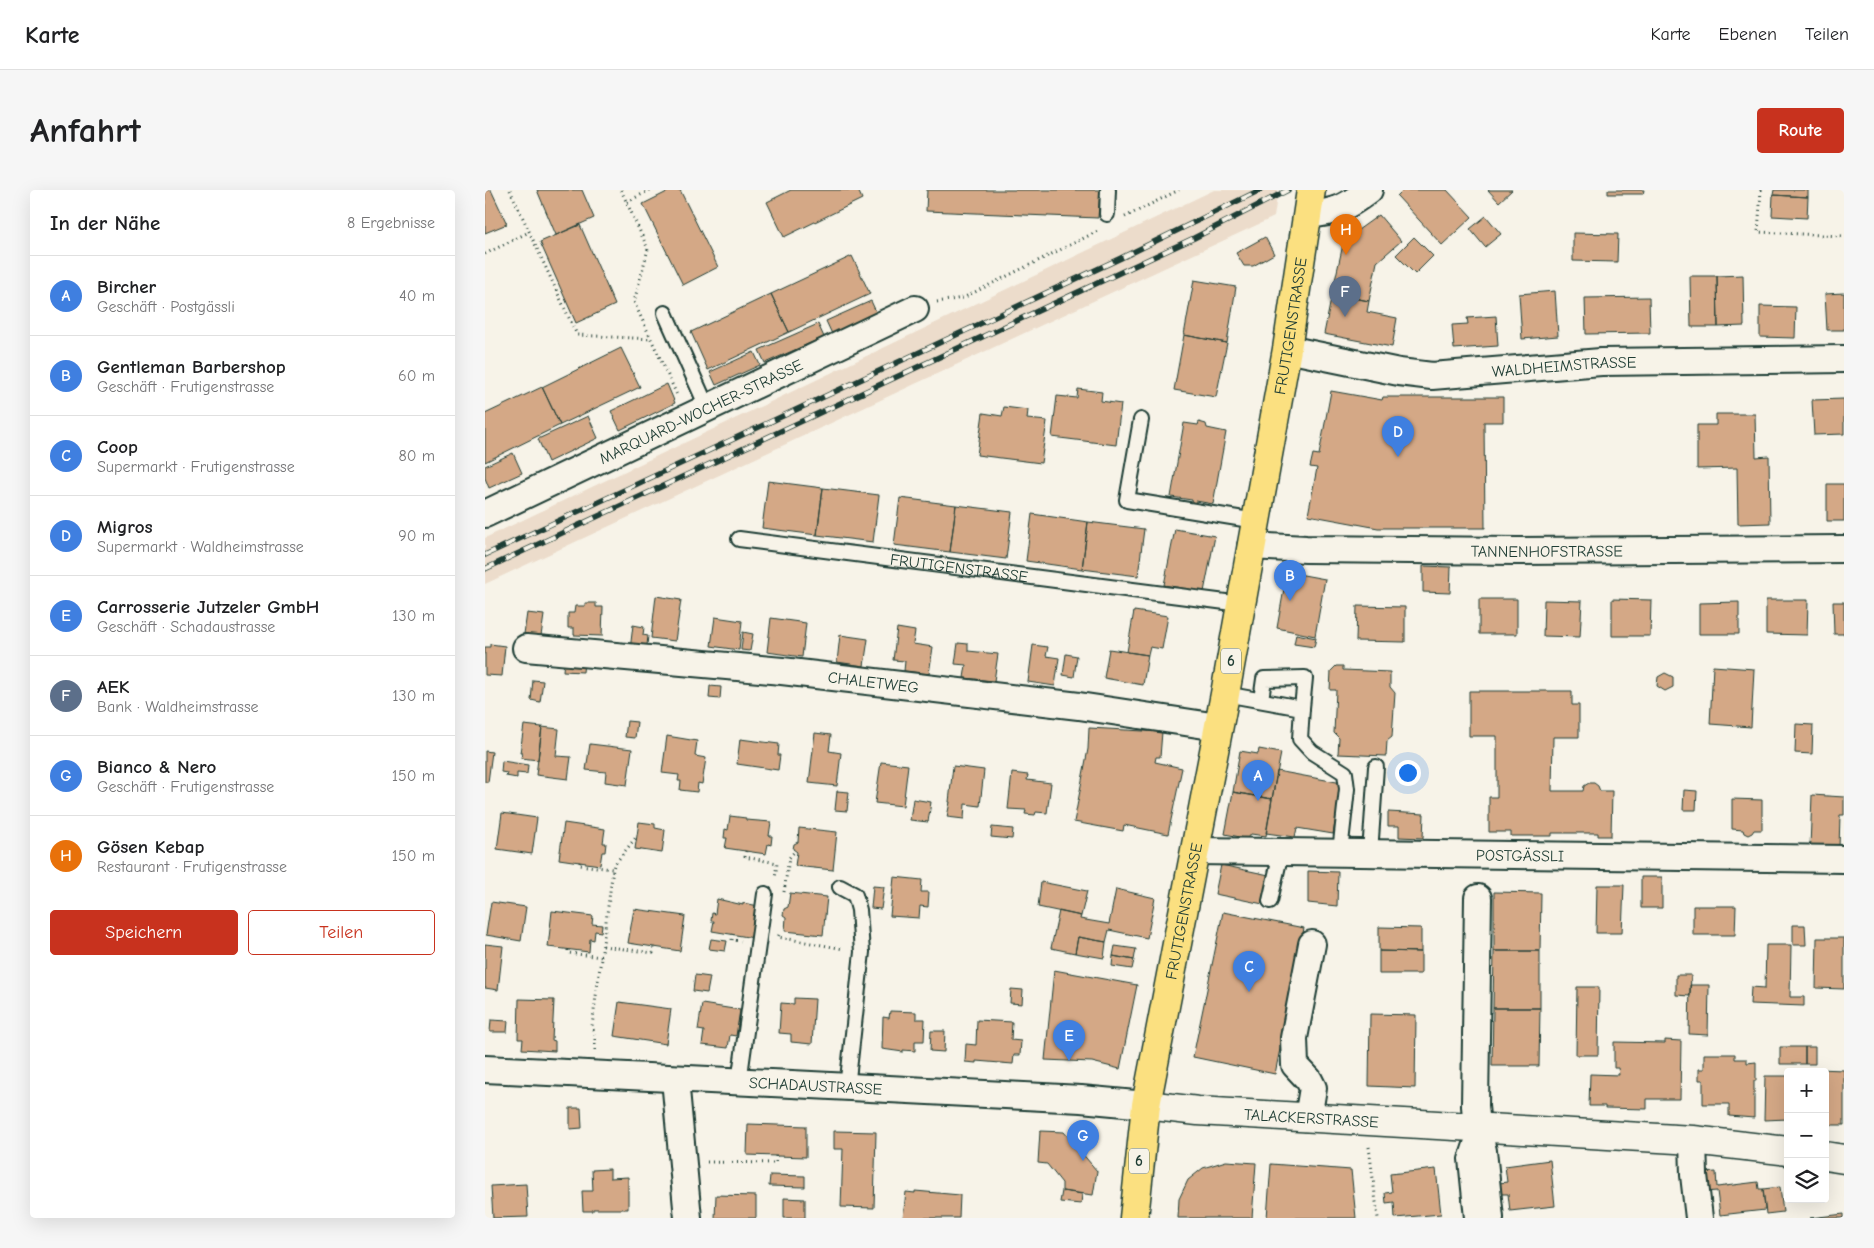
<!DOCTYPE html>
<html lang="de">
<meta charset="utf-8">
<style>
body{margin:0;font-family:"Comic Neue",sans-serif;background:#f6f6f6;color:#202124}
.controls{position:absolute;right:15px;bottom:15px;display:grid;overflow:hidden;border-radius:5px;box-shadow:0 5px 20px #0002}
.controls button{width:45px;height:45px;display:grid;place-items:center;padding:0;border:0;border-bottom:1px solid #e0e0e0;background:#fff;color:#202124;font:25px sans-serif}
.you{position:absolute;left:922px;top:582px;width:18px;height:18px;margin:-12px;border:4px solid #fff;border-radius:50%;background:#1a73e8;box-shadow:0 0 0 8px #1a73e833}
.badge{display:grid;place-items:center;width:32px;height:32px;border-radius:50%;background:#c8321e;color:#fff;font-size:16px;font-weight:700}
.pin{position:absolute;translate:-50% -41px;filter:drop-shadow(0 1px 2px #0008)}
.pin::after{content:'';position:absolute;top:26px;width:18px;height:15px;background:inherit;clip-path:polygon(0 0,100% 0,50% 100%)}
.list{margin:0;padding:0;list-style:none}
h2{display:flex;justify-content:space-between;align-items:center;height:65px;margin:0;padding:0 20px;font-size:21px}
h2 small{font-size:16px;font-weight:400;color:#757577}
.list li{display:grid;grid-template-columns:32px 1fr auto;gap:15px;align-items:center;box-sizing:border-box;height:80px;padding:0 20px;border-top:1px solid #e0e0e0}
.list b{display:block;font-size:19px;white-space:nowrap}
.list p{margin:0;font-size:16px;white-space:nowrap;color:#757577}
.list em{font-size:16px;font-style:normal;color:#757577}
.actions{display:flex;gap:10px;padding:15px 20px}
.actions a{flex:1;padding:11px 0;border:1px solid #c8321e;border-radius:5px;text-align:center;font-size:18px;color:#c8321e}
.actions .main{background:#c8321e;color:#fff}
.icon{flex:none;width:28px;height:28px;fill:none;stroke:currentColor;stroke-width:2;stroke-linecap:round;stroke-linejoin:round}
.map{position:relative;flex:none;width:1359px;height:1028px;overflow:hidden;border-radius:5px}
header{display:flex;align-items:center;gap:30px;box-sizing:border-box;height:70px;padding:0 25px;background:#fff;border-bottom:1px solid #e0e0e0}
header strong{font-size:24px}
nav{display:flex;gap:28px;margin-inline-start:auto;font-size:18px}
.intro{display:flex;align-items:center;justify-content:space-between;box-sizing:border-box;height:120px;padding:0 30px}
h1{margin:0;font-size:35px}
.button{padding:12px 22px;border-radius:5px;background:#c8321e;color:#fff;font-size:18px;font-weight:700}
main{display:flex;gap:30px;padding:0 30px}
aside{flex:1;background:#fff;border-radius:5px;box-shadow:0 5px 20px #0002}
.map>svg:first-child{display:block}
.built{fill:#ecdccb}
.building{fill:#d4a886;stroke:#1f3d34}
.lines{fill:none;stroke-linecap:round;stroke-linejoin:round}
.lane-casing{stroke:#1f3d34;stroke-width:18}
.street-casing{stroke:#1f3d34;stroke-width:30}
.secondary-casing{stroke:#1f3d34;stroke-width:31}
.primary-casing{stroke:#1f3d34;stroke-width:31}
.path{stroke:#1f3d34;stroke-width:3;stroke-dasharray:1 4;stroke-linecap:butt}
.lane{stroke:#f7f3e8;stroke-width:14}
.street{stroke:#f7f3e8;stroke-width:26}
.secondary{stroke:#f7f3e8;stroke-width:28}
.primary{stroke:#fbe080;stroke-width:28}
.rail-casing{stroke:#1f3d34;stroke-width:5.5}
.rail{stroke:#f7f3e8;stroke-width:4;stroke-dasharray:11;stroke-linecap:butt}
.labels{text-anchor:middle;stroke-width:4;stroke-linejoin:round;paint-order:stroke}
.shield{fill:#f7f3e8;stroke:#60746a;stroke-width:1}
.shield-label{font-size:15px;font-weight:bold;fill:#1f3d34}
.street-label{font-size:16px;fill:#1f3d34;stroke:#f7f3e8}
</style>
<header>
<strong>Karte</strong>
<nav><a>Karte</a><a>Ebenen</a><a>Teilen</a></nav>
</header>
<div class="intro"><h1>Anfahrt</h1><a class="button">Route</a></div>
<main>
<aside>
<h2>In der Nähe<small>8 Ergebnisse</small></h2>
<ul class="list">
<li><span class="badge" style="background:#3f7fe0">A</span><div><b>Bircher</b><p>Geschäft · Postgässli</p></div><em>40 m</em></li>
<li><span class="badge" style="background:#3f7fe0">B</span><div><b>Gentleman Barbershop</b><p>Geschäft · Frutigenstrasse</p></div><em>60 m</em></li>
<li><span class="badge" style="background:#3f7fe0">C</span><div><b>Coop</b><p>Supermarkt · Frutigenstrasse</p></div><em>80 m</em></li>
<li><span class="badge" style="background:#3f7fe0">D</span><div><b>Migros</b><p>Supermarkt · Waldheimstrasse</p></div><em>90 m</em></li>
<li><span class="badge" style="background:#3f7fe0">E</span><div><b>Carrosserie Jutzeler GmbH</b><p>Geschäft · Schadaustrasse</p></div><em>130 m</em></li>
<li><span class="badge" style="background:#5c6f8a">F</span><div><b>AEK</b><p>Bank · Waldheimstrasse</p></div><em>130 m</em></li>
<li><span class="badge" style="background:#3f7fe0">G</span><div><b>Bianco &amp; Nero</b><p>Geschäft · Frutigenstrasse</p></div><em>150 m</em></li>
<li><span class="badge" style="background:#e8710a">H</span><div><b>Gösen Kebap</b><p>Restaurant · Frutigenstrasse</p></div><em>150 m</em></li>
</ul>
<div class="actions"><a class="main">Speichern</a><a>Teilen</a></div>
</aside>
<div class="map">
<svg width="1359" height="1028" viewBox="0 0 1359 1028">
<rect width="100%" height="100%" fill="#f7f3e8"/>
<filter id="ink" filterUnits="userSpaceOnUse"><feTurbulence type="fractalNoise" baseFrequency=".02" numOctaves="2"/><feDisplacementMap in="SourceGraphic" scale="10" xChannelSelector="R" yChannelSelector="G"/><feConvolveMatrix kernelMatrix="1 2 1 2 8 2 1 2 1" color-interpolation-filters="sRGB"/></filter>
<g filter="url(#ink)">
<path class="built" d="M729 0H793L789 27 0 394V348Z"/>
<path class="building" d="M0 0H6L22 34 0 43Z
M52 0H97L109 28 71 45Z
M186 0H195L233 77 198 95 158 14Z
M306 0H373L377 9 299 47 282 12Z
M442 0H615L613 28 441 21Z
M918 0H962L987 27 957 55 912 6Z
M1003 0H1027L1014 12Z
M1123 0H1159L1158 4H1123Z
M1289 0H1323V7L1288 5Z
M1288 5 1323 7 1322 28 1287 26Z
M894 25 916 51 892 72 884 111 847 104 859 50Z
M1001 26 1016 44 1000 57 985 39Z
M95 35 130 115 91 133 55 52Z
M1088 43 1133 44 1132 72 1088 71Z
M780 47 789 64 768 76H759L751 63Z
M929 47 948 66 930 84 911 65Z
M367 66 385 104 304 142 286 104Z
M1258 85 1259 136 1233 137 1232 86Z
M1205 86H1232L1233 137H1206Z
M709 90 751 97 742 153 699 145Z
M1070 101 1073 146 1037 149 1034 104Z
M1359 103V140H1342L1340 104Z
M286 104 304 142 223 180 206 142Z
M847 104 884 111 882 122 912 128 907 157 839 144Z
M1164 107 1165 143 1101 144 1100 108Z
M386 111 392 124 347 144 341 131Z
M1275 116 1311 117 1310 148 1275 147Z
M1011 126 1013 156 969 159 967 135 983 134 982 128Z
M333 134 339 147 280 173 274 160Z
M699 145 742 153 731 207 689 200Z
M136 158 155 197 75 235 57 197Z
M269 162 275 175 231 195 225 182Z
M182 194 190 213 135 240 126 221Z
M57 197 75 235 0 272V224Z
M593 199 617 202 616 211 636 214 631 255 567 247 572 206 592 208Z
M846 201 897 210 898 207H1018V232H999L1000 338H893L823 325 832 278 825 277 828 264 834 265Z
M1359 209V244L1329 245 1327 210Z
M519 217 543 220 542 229 562 231 556 273 492 265 498 223 517 226Z
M1231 224H1270L1271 267 1284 266 1285 333 1253 334 1252 278 1212 279V235H1231Z
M103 226 113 248 63 272 53 249Z
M714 232 721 234 722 238 741 242 728 314 711 311 710 313H707V310L686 307 699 233 713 235Z
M28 263 37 283 4 298 0 288V276Z
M283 291 338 298 332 345 277 338Z
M1342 294H1359V331H1342Z
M338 298 394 305 388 352 332 345Z
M415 308 471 315 465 362 409 355Z
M471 315 527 322 521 369 465 362Z
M547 324 603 332 597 379 541 371Z
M603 332 659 339 653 386 597 379Z
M690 339 730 346 719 402 679 395Z
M938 376 966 377 965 403 938 402Z
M802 382 840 389 830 446 792 438Z
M171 406 196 410 190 451 166 448Z
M994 409H1032V444H994Z
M1127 409 1166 410 1165 446H1127Z
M1059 410 1097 411 1095 447 1058 446Z
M1281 410H1323L1322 445 1281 444Z
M1254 412V444H1214V413Z
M1348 412H1359V444H1349Z
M100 413H111V417H118L117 446 89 445V438H83V423H89L90 416H100Z
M872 416 920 417V452L871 451Z
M649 421 683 426 677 459 665 457 663 465 642 462Z
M42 423 59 425 56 446 39 444Z
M230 427 257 431 254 460 226 456Z
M286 428 321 433 317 467 282 462Z
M148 435 159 437 158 445 163 446 161 464 145 460Z
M412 438 430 441 428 454 448 457 444 484 419 481 420 471 408 470Z
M258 442 268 444 265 461 256 460Z
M811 444 831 448 829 457 809 454Z
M355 445 383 449 379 476 352 472Z
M473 453 483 454V461L513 464 509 491 479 488 481 475 470 474Z
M5 454 20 456 17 486 0 485V457H5Z
M548 455 563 457 561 466 574 468 570 496 543 492Z
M624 459 663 465 658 495 619 488Z
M581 464 592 466 589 487 578 485Z
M79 470 99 472 98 482 78 481Z
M851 476H858V480L905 482V497L910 503 907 547 902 551 901 566 853 564 854 548 849 543 851 500H845L846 481Z
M1228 476 1269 479 1266 537 1225 534Z
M1180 483 1188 487V497L1180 501 1172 496 1173 487Z
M48 490 58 491 55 512 46 510Z
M225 496 236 497 235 509 224 508Z
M984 501H1087V515H1094V547H1068L1067 601H1098L1099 596 1104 593H1109L1113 596 1115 601H1127L1126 646H1113V643H1067V646H1026V642H1004V607H1012V546H984Z
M142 531 152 532 150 548 140 547Z
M1311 534 1328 535 1327 564 1310 563Z
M39 535 57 537 53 570 36 568 37 563H35Z
M57 537 74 539 71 566 86 567 83 589 51 585Z
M604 538 677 542 675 567H671L670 572 697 578 683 644 639 635 638 641 589 632 603 559Z
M330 543 346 545 344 561 356 563 352 596 324 593Z
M182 546 212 551 210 566 221 568 217 594 213 593 212 602 195 600 196 591H193L194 585 177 583Z
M255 549 294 554 293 565H295L293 580 252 574Z
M105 554 147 559 142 595 120 592 121 582 101 580Z
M774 559 796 563 787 609 748 602 755 561 773 564Z
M0 561 7 562 3 592H0Z
M17 571 43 575 42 584 32 583V588L21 586 22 583 16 582Z
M396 572 423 575 418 616 390 613Z
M468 576 499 580 495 616 480 614 479 629 462 627 465 612H464Z
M792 581 857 593 848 644 812 638 810 647 781 643Z
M527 583 543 585 542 590 566 593 562 623 551 622 550 625 540 624 541 620 523 619Z
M1199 600 1212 601 1211 620H1198Z
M352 601 364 602 362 621 350 620Z
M748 602 787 609 781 646 766 644 764 647 760 648 740 644Z
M1327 605 1359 607V625H1355L1354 658 1325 657Z
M428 609 446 612 443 632 425 630Z
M1247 609 1277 610V640H1269L1267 643 1263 645 1259 643 1258 640 1247 639Z
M903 622 939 624 938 648 914 647V636H903Z
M17 623 52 628 47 664 12 659Z
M245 626 261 628V630L286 632 284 646H287L286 655 283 654 281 664 240 658 242 648H239L240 639 243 640Z
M154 632 170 634V638L180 640 177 663 150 659Z
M79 633 120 639 118 653H121L120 662H117L115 675 74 669Z
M507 637 528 639 527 649 506 647Z
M314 638 352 642 348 680 310 676 312 662 308 659 309 654 313 652Z
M736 675 784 685 778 714 730 704Z
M823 681 853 682 852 716 823 713Z
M409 687 437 690 436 702H444L443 717 435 716 434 728 405 726Z
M1156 687H1177V718H1156Z
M556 692 602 701 596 726 553 717Z
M1112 695H1139L1137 743H1111Z
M388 696 399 697 396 719 386 718Z
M631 699 670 708 662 748 624 740 621 752 593 747 590 763 566 758 574 721 596 726 595 729 624 734Z
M1009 702 1056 703 1055 761H1009Z
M305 703 342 707 338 745 300 741 301 727 298 725 299 719 303 717Z
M232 709 258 715V713L274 716 269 748 227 741 229 731H226L227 723 230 724Z
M6 712 41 717 36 751 1 745Z
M1208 716H1251L1250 745H1208Z
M149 719 200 726 195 761 143 753Z
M67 721 108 726 107 734 117 735 116 742 110 741 109 750 105 749 104 762 63 757Z
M738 722 819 738 790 884 708 867Z
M1308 735H1320L1321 755H1308Z
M894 737 936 738V762L894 761Z
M593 747 621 752 619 768 590 763Z
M1332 748H1359V799L1331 798Z
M226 749 242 751 240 761 224 759Z
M0 754 18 756 13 800 0 798Z
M1281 755H1306L1305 807H1319V816L1265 814 1266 797 1280 798Z
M630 756 651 759 649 770 628 766Z
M894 761 936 762V784H894Z
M1009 761H1055V818H1008Z
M628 766 649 770 647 779 627 776Z
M569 780 652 795 635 879 607 872 560 870Z
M210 785 225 787 222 803 208 801Z
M1191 785H1206L1205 806 1191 805Z
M1205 795H1224L1223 845 1204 844Z
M1092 797H1114L1113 865H1091Z
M526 799 538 800 537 814 525 813Z
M309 808 330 809 327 854 306 852V844L294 843 296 813 309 814Z
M34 809 69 810 67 850 70 851V861L37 859 38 849H33Z
M134 812 186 819 181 854 129 846Z
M217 814 255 820 251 846 245 845 243 858 217 855 219 841 213 840Z
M1008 818H1055L1054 876H1007Z
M405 821 431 822V829H440L439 851H430V861L418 860V862L397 859 398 827 404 828Z
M885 824 931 825 930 898 884 896Z
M6 830 23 831 22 842H5Z
M492 830 527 832 526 850 536 851 535 865H529L528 874 491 871V873L480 872 481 854 491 855Z
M446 841H460L459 862 445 861Z
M1180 850 1196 851 1195 909H1162V919L1120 918V916H1104L1105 884 1134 885 1133 878H1129V852L1180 853Z
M1295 857H1320V874H1295Z
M1320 857H1330V874H1320Z
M1219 864H1250V869H1262V873L1271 872V891H1269V928L1244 926V914H1218V890H1214V879H1219Z
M1333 879 1359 880V935H1340V882H1333Z
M1280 886H1303V929L1279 930Z
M85 918H96L97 938 85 939Z
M263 934 321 936V967L262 965Z
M349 941 391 942 389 1018 356 1017 358 959H349Z
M555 941 579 942 612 981 608 1005 577 1001V993L562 974 553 973Z
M1065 970 1070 1016 1025 1021 1023 1004H1015L1014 993 1022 992 1020 976Z
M741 971 771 973 767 1028H693L694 1009 703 990 718 978Z
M786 974 866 980 871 1028H782Z
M125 979V988L143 987V1019H108V1021H98L97 1001H108L107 980Z
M951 979 956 1024 910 1028 909 1012 901 1013 900 1003 907 1002 905 984Z
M1231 982 1232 997 1273 992 1274 999H1278L1280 1020 1235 1025 1232 1001 1219 1002 1217 983Z
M285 985 320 986V997L284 996Z
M41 994 43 1027 8 1028 6 996Z
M1295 997 1298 1022 1281 1024 1278 999Z
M430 1001 475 1005 474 1028H418L421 1002 430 1003Z
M577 1001 597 1004 596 1014 575 1012Z
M231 1005 271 1006V1028H230Z
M299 1008 320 1009V1028H299Z
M1359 1024V1028H1325Z"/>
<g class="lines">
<g class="lane-casing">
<g id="lane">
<path d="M622 24 623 0"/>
<path d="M180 123 222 217"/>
<path d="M656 230 642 310 771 331"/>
<path id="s1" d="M254 349 756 414"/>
<path d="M740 504 817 518 815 549 827 562 860 583 862 599 855 662"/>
<path d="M776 510 779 489 820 488 817 518"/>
<path d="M885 663 891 577"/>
<path d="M355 697 370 705 374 720 377 762 362 898"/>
<path d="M785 711 796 662"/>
<path d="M254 892 280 704"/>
<path d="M987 1028 981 969 990 942"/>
</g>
</g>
<g class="street-casing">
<g id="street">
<path d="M823 25C852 22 860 18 884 0"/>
<path id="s2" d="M802 159 914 182 947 186 1116 172 1359 169"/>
<path id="s3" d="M0 324 430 119"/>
<path id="s4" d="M766 356 821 359 1031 361 1359 359"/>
<path id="s5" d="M41 458 297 481 594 516 733 537"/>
<path id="s6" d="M710 661 1359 669"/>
<path d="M993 708 990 916 992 937 998 961 1005 1028"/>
<path id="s7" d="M0 879 307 894 596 909 661 915"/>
<path d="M190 889 203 1028"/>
<path d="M823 928 828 898 824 890 810 875 809 848 827 754"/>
<path d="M1208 950 1209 985 1214 1028"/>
</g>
</g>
<g class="secondary-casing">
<g id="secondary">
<path id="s8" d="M661 915 713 921 1208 950 1303 961"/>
<path d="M1340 966 1359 969"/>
</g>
</g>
<g class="primary-casing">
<g id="primary">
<path id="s9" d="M649 1028 661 915 740 504 802 159 826 0"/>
</g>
</g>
<path class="path" d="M25 0 92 145 166 149
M136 0 163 59 149 112 192 205
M1276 0 1273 42 1359 46
M142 12 165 0
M640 27 694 0
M0 64 44 42
M452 112 478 108 615 40
M261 661 260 667 292 673 290 689
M95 672 94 675 128 679
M299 702 304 668 310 661
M248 744 247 750 256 751
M294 745 293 747 359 759
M118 756 168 763 169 757
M83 760V763L117 767
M110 860V846L107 836 128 679 129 675 152 646
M884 957 893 1028
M222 972 291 973V966"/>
<use href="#lane" class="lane"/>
<use href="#street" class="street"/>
<use href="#secondary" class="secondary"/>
<use href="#primary" class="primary"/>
<g class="rail-casing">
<path id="rail" d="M0 365 636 68 775 0
M0 379 709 48 803 0"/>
</g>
<use href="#rail" class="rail"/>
</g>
</g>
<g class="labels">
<g class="shield">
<rect x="736" y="458.5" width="20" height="25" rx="4"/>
<rect x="644" y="958.5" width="20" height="25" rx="4"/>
</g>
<g class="shield-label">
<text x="746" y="476">6</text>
<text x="654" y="976">6</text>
</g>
<g class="street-label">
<text dy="6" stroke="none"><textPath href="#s9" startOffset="906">FRUTIGENSTRASSE</textPath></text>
<text dy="6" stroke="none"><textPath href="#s2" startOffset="280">WALDHEIMSTRASSE</textPath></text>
<text dy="6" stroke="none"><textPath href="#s3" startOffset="239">MARQUARD-WOCHER-STRASSE</textPath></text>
<text dy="6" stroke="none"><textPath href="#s4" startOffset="296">TANNENHOFSTRASSE</textPath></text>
<text dy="6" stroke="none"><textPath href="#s1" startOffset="222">FRUTIGENSTRASSE</textPath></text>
<text dy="6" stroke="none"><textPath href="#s5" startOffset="349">CHALETWEG</textPath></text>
<text dy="6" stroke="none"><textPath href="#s6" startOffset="325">POSTGÄSSLI</textPath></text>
<text dy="6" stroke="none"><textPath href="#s9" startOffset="311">FRUTIGENSTRASSE</textPath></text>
<text dy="6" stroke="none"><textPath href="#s7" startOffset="331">SCHADAUSTRASSE</textPath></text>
<text dy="6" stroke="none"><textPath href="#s8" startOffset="166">TALACKERSTRASSE</textPath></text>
</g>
</g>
</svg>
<div class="controls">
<button>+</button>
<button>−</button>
<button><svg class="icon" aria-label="layers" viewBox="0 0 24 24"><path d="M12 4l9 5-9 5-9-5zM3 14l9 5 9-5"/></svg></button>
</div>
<div class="you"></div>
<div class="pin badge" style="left:773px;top:611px;background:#3f7fe0">A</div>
<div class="pin badge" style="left:805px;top:411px;background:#3f7fe0">B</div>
<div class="pin badge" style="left:764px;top:802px;background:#3f7fe0">C</div>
<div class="pin badge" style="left:913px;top:267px;background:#3f7fe0">D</div>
<div class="pin badge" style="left:584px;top:871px;background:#3f7fe0">E</div>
<div class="pin badge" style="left:860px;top:127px;background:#5c6f8a">F</div>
<div class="pin badge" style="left:598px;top:971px;background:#3f7fe0">G</div>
<div class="pin badge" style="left:861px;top:65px;background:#e8710a">H</div>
</div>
</main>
